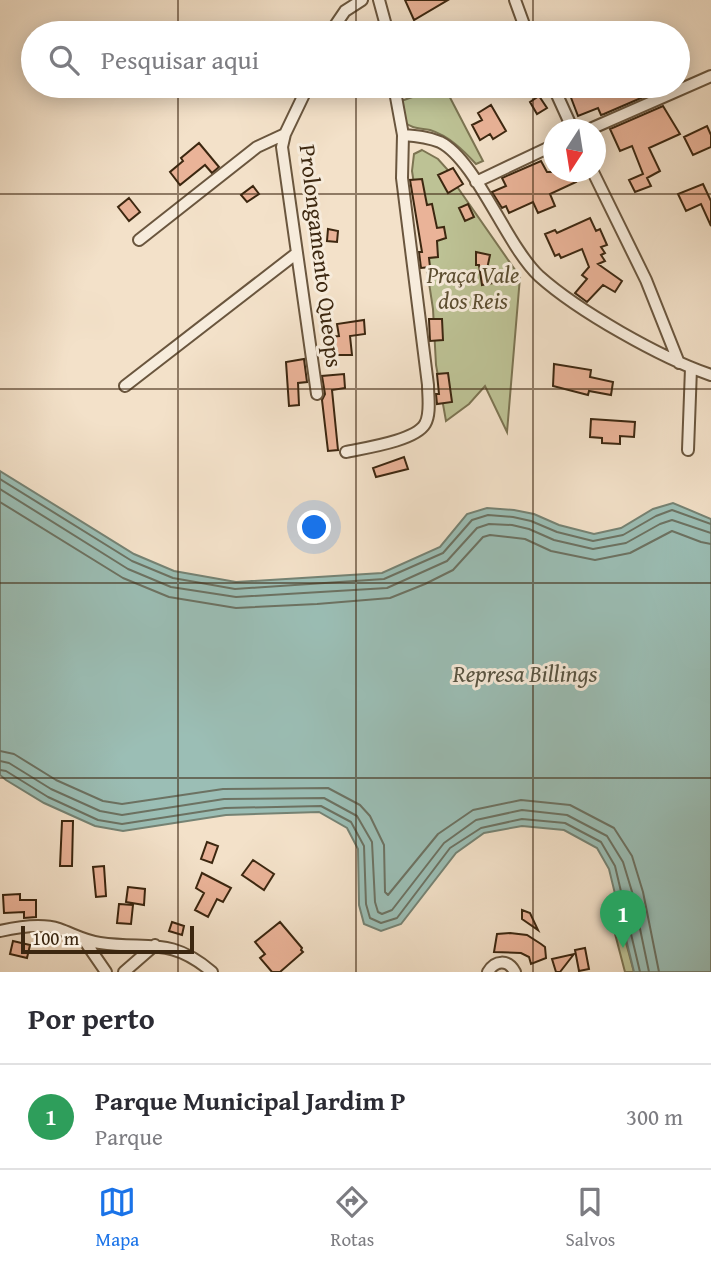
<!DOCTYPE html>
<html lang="pt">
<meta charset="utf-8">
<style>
body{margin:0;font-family:"Gentium Book Plus",serif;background:#f7f7f7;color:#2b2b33}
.compass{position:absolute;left:543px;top:119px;width:63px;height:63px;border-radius:50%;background:#fff;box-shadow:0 4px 18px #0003;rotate:192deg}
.scale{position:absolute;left:21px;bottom:18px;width:173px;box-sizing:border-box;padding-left:7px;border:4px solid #3c2710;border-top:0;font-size:19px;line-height:24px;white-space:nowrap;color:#3c2710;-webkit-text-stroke:5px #f7ecdc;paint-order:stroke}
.you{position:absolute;left:315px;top:528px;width:24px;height:24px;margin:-18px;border:5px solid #fff;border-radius:50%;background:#1a73e8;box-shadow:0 0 0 10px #1a73e833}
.badge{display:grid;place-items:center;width:46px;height:46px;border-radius:50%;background:#1a73e8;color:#fff;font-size:23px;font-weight:700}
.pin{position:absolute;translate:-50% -58px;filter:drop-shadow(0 2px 4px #0008)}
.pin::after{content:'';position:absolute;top:37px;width:24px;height:21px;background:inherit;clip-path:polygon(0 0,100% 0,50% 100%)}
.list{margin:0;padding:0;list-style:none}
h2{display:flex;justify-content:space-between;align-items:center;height:91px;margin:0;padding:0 28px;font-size:30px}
h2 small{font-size:23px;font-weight:400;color:#7c7c81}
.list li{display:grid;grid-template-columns:46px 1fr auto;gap:21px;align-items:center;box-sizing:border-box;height:105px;padding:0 28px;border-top:2px solid #e1e1e2}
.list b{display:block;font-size:26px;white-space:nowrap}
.list p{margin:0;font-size:23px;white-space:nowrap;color:#7c7c81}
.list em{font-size:23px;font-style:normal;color:#7c7c81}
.icon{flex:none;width:38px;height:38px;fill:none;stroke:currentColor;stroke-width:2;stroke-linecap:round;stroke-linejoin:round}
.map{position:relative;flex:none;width:711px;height:972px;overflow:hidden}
.search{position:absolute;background:#fff;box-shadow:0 4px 18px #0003;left:21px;right:21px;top:21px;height:77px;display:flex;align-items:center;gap:18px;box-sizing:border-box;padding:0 24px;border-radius:38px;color:#7c7c81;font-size:26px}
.sheet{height:196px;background:#fff}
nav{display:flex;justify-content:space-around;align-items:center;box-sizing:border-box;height:98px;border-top:2px solid #e1e1e2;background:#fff;font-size:19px;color:#7c7c81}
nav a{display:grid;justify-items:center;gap:4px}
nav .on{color:#1a73e8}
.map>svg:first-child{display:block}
.green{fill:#bdc295;stroke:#7c7452;stroke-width:2}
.water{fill:#9bbeb5;stroke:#758273;stroke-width:2}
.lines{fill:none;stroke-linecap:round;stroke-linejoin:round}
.shore{stroke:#6c7262;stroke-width:2}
.building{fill:#eab398;stroke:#3c2710;stroke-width:2}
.street-casing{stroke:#6a563e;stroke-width:14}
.street{stroke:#f7ecdc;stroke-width:10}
.grid{fill:none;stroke:#3c2710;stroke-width:2;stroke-opacity:0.55}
.labels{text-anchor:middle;stroke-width:6;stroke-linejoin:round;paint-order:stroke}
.street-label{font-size:23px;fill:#3c2710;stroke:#f7ecdc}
.park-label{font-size:23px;font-style:italic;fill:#5c4e31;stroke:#f7ecdc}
.water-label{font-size:24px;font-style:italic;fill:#585442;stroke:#f7ecdc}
</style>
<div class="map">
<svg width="711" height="972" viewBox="0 0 711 972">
<rect width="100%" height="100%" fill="#f3e1c9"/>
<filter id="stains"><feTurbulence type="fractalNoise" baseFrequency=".00286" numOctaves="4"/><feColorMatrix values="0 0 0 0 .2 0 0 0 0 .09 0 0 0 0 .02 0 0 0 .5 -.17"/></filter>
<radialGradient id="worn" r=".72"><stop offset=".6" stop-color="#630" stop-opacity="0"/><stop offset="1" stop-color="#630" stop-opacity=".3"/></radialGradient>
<path class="green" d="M444 86 483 161 476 164C463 150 449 136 430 130 419 128 412 129 403 121L401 101Z
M422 150 438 159 447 169 458 188 520 277 507 432 485 386 469 404 446 421 436 365 433 309 412 171 414 154Z
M622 928 634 972H625L614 930Z"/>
<path class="water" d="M0 471 134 554 174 571 236 582 382 573 440 547 467 514 487 508 514 510 534 514 559 525 594 534 621 528 653 509 673 503 711 519V972H634L609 869 597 848 564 830 522 826 484 833 456 853 401 924 381 931 364 924 359 905 358 849 347 828 319 812 226 815 123 831 95 826 44 803 6 780 0 775Z"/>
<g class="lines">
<path class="shore" d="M0 479 132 561 173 578 235 589 384 579 443 553 472 520 488 515 513 517 531 521 557 532 593 541 623 535 656 516 672 510 711 524
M0 489 128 569 171 587 236 597 387 588 447 561 477 528 489 524 512 525 529 529 554 540 593 549 626 543 660 524 672 520 711 533
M0 502 123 578 169 597 236 608 317 604 390 598 425 584 453 570 483 537 490 535 525 539 551 551 595 560 630 553 672 531 701 542 711 544
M0 751 14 754 56 780 103 801 122 804 223 789 328 788 360 805 370 816 384 845 385 892 388 895 438 834 473 810 521 800 570 805 614 828 632 856 643 892 659 972
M0 761 9 763 51 789 100 811 122 815 224 799 324 798 357 816 372 842 375 902 378 912 382 914 392 910 444 843 476 820 522 810 567 815 607 836 623 862 633 895 649 972
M0 770 6 771 48 797 98 820 122 824 225 808 321 806 351 822 364 846 366 904 370 918 381 923 397 918 450 848 481 828 522 819 565 823 601 842 615 866 640 972"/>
</g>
<path class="building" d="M405 0H448L414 20Z
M482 23 486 33H459Z
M602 86H669L604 114 601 115 598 108 578 116 570 95Z
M539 96 547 108 537 114 530 102Z
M491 105 506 131 493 139 490 134 480 140 472 125 482 120 478 113Z
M663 106 680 134 649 148 660 171 647 178 651 186 635 192 629 180 643 174 632 146 620 151 610 129Z
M707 126 711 135V147L693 155 684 137Z
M199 143 219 167 212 173 205 165 180 185 170 172 183 161 181 158Z
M541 161 547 172H571L576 182 550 194 555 206 538 213 533 202 509 213 506 206 502 208 492 192 506 186 502 178Z
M453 168 463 184 448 193 438 175Z
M422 179 427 205 432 204 437 228 444 227 446 238 437 241 438 257 429 258 430 267 421 268 419 252H422L410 180Z
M703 184 711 201V226L701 204 686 211 678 194Z
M253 186 259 194 247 202 241 195Z
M129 198 140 212 129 221 118 207Z
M468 204 474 217 465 221 459 208Z
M590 218 596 231 600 229 607 245 601 247 605 253 601 255 605 261 598 264 622 281 615 292 603 285 587 302 575 293 587 279 582 275 589 267 582 249 561 258 559 254 555 256 545 234 555 230 557 233Z
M328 229 338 231 337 242 327 241Z
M476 252 490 255 487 269 497 268 499 282 482 285 479 265H476Z
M429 319H442L443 340 430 341Z
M364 320 365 334 350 336 352 355H330L328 337 339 336 337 324Z
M304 359 307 382 298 383 299 405 289 406 286 362Z
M554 364 591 370 590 377 613 382 611 395 589 391 588 395 553 386Z
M448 373 452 402 437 404 436 394H439L437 374Z
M344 374 345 388 332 390 338 450 328 451 322 400 325 394 322 376Z
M591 419 635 422 634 437 620 436V444L602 443V438L590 437Z
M404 457 408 469 376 477 373 468Z
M62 821H73L72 866H60Z
M207 842 218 846 212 863 201 859Z
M253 860 274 874 264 890 242 875Z
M104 866 106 896 96 897 93 867Z
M202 873 231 888 223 902 217 899 208 917 195 910 204 893 196 888Z
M128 887 145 889 144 905 126 902Z
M20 894V900H36V917L24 918V912L4 913 3 895Z
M119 904 133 905 131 924 117 923Z
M522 910 530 913 538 930 522 919Z
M172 922 184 926 182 935 169 931Z
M280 922 302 948 301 950 303 952 280 972H272L260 958 265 954 255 942Z
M510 933 527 935 541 944 545 947 546 958 531 964 529 957 521 953 494 952 497 934Z
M13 941 30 945 27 958 10 954Z
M585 948 589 969 579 971 575 950Z
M574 954 560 972H556L552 959Z"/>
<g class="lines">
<g class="street-casing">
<path id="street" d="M379 0 388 33
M515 0 527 33
M330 33 345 11 362 0
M308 86 285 134 282 147 317 394
M553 86 573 130
M588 130 711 76
M403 135C416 136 428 137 440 142 476 160 506 245 539 276 578 311 661 358 711 375
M593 172 646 280 679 363
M476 182 554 145
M139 240 257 147 285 134
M125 386 297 253
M688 450 691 368
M346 452C364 448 415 441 425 424 431 414 428 397 428 385L402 178 403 135 394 86
M0 931C18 927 41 923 59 929 73 934 85 941 100 943 148 950 170 936 212 972
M84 940 106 972
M124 972 155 945
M488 972C495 960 508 959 515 972"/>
</g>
<use href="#street" class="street"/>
</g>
<path class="grid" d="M178 0V33M356 0V33M533 0V33M178 86V972M356 86V972M533 86V972M0 194H711M0 389H711M0 583H711M0 778H711"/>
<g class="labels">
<g class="street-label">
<text transform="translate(321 256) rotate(83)" y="8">Prolongamento Queops</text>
</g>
<g class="park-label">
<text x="473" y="283">Praça Vale<tspan x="473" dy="26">dos Reis</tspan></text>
</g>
<g class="water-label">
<text x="525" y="682">Represa Billings</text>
</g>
</g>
<rect width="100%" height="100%" filter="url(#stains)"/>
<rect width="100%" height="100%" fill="url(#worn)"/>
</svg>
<svg class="compass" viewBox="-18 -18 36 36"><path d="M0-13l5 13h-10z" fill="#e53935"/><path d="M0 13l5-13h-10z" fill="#7c7c81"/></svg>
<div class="scale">100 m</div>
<div class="you"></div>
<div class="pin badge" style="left:623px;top:948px;background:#2e9e5b">1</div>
<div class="search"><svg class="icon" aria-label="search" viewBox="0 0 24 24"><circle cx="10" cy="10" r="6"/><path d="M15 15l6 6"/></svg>Pesquisar aqui</div>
</div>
<section class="sheet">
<h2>Por perto<small></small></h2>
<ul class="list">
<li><span class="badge" style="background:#2e9e5b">1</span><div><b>Parque Municipal Jardim P</b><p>Parque</p></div><em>300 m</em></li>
</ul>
</section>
<nav>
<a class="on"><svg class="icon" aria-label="map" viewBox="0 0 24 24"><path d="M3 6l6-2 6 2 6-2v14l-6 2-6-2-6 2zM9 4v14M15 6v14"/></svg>Mapa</a>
<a><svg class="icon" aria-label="directions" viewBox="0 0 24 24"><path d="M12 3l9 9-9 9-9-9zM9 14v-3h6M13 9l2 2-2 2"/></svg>Rotas</a>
<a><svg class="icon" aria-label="saved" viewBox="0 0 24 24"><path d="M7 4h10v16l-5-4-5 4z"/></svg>Salvos</a>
</nav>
